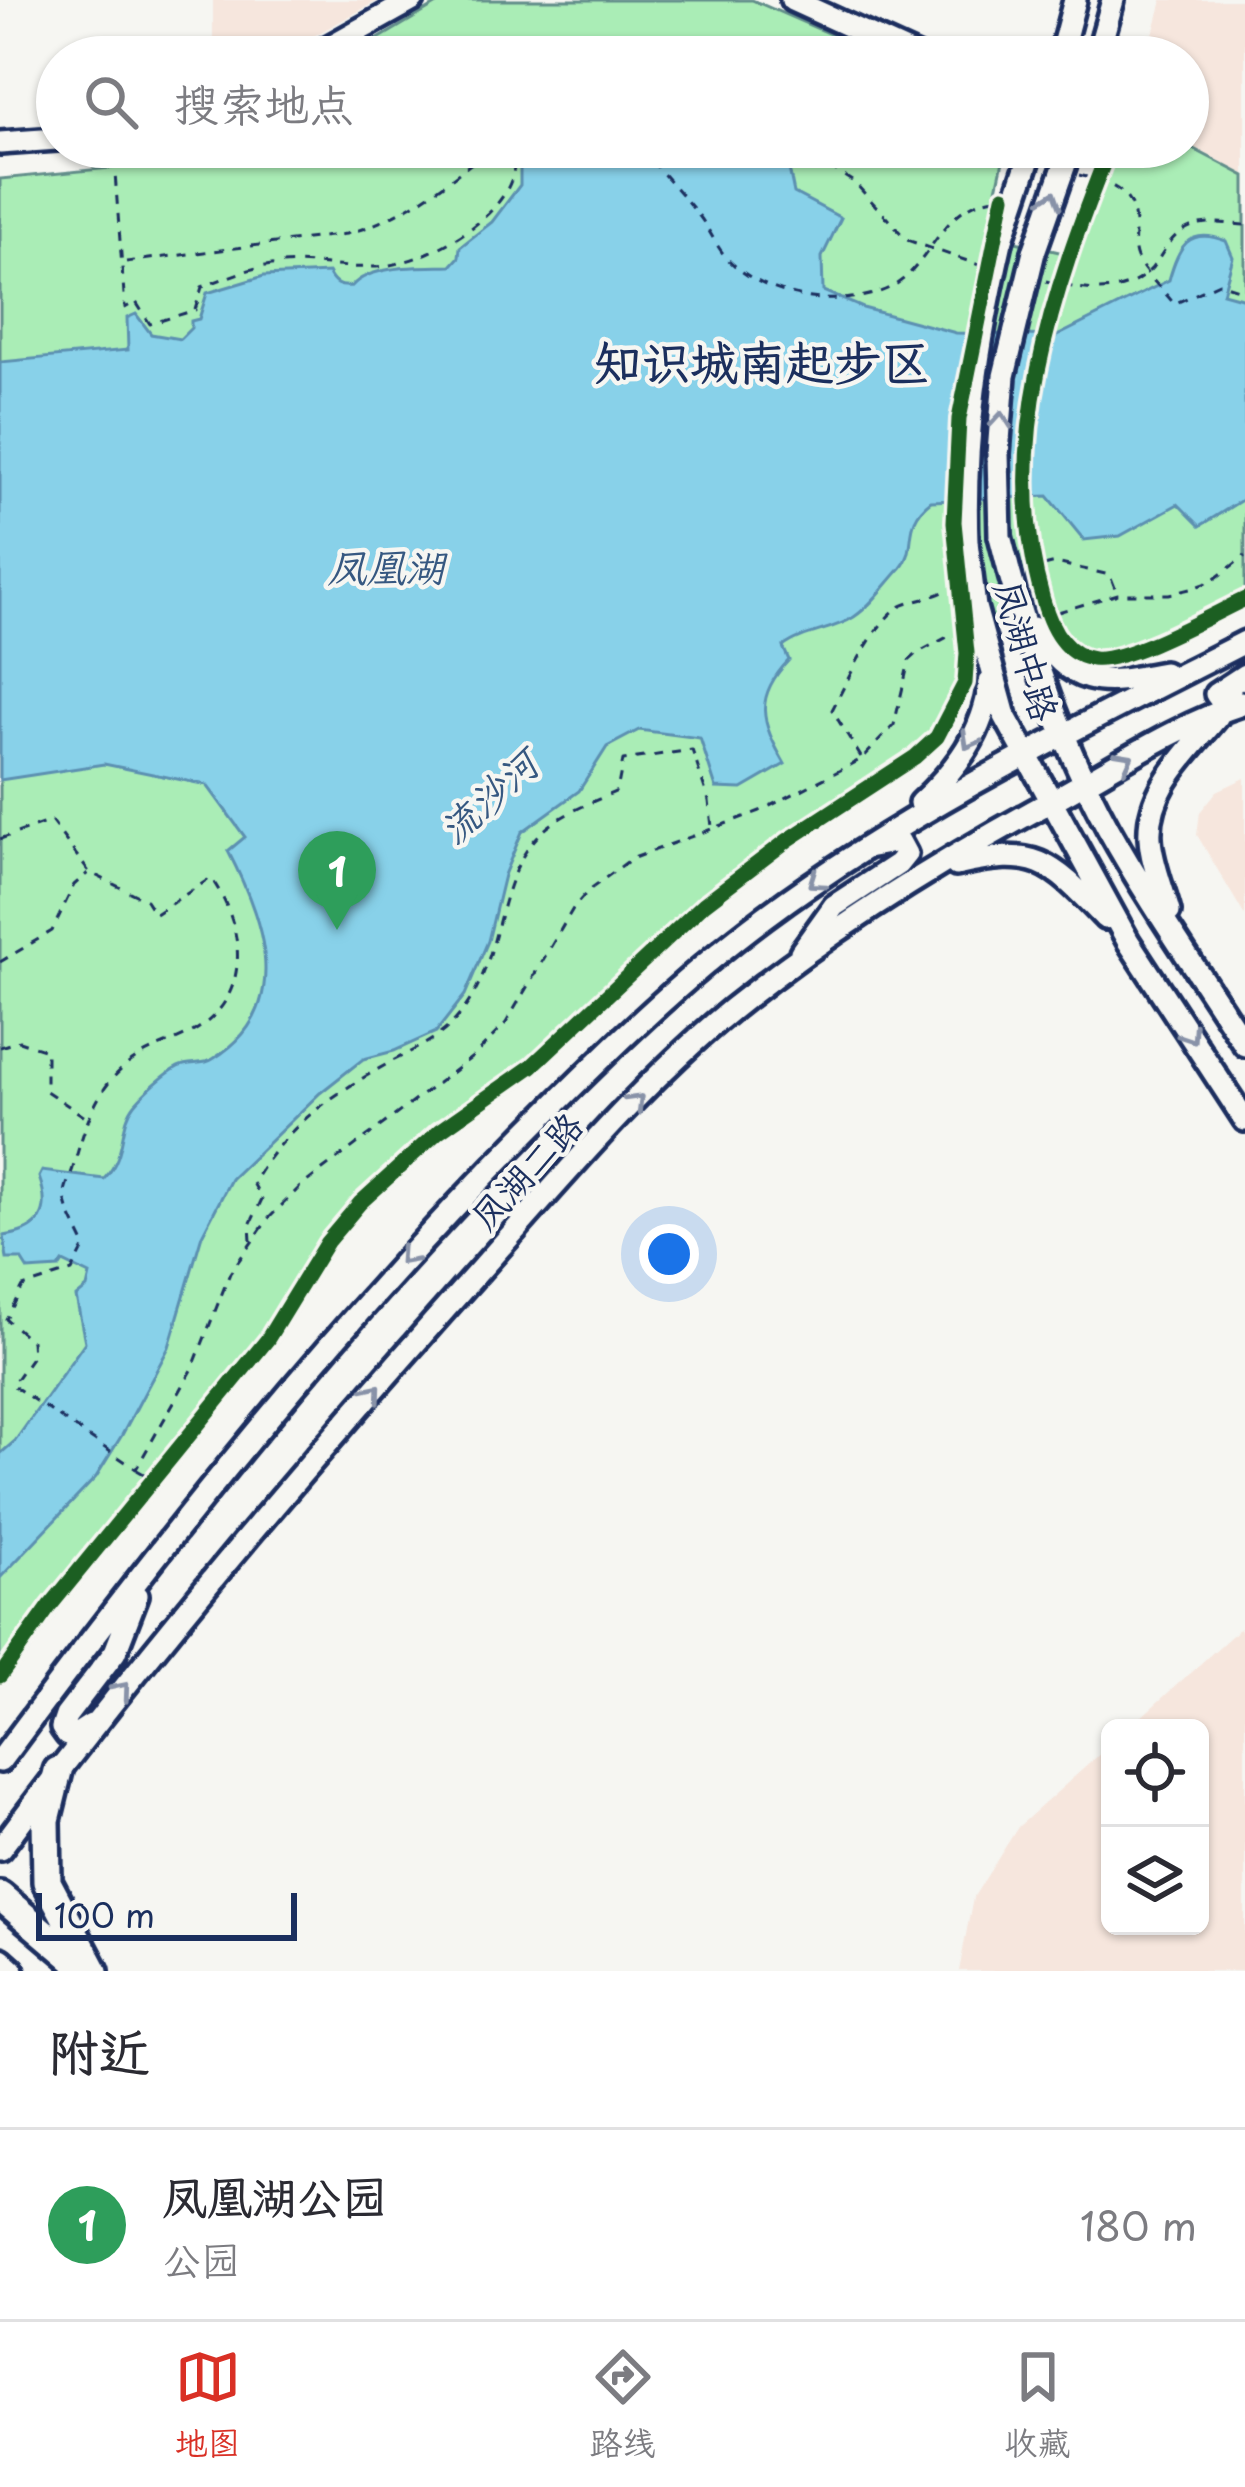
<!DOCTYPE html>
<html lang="zh">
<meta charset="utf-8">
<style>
body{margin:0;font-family:"Playpen Sans","LXGW WenKai TC",sans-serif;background:#f2f2f3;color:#2b2b33}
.controls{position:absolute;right:36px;bottom:36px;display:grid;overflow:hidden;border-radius:18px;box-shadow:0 3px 9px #0004}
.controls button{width:108px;height:108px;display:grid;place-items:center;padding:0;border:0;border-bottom:3px solid #e1e1e2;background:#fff;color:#2b2b33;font:60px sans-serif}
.scale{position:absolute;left:36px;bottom:30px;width:261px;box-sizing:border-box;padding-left:12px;border:6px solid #1b2f5e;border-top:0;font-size:33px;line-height:42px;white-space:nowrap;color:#1b2f5e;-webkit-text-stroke:9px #f6f6f2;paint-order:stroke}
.you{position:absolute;left:669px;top:1254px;width:42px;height:42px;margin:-30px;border:9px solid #fff;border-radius:50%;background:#1a73e8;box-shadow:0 0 0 18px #1a73e833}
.badge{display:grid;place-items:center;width:78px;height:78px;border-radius:50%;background:#d93025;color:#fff;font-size:39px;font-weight:700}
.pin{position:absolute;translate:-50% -99px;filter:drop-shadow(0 3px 6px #0008)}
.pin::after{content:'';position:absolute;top:63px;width:42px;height:36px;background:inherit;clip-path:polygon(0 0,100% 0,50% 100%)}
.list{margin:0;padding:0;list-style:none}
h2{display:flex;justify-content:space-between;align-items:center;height:156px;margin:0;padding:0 48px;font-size:51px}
h2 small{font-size:39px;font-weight:400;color:#7c7c81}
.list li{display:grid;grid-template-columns:78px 1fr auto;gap:36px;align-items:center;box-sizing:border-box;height:192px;padding:0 48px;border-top:3px solid #e1e1e2}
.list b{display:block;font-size:45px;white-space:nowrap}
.list p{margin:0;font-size:39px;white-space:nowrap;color:#7c7c81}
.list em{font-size:39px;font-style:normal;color:#7c7c81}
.icon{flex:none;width:66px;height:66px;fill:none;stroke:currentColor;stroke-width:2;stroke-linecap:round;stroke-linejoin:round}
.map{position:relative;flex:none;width:1245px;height:1971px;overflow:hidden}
.search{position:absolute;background:#fff;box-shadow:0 3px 9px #0004;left:36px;right:36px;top:36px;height:132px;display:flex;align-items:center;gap:30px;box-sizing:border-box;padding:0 42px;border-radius:66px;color:#7c7c81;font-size:45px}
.sheet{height:348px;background:#fff}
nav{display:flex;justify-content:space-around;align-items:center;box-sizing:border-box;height:168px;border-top:3px solid #e1e1e2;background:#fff;font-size:33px;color:#7c7c81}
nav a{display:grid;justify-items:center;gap:6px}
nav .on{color:#d93025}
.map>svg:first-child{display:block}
.built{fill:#f6e6dd}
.green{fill:#aaedb6;stroke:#628e8a;stroke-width:3}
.water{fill:#88d1e9;stroke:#5c90b1;stroke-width:3}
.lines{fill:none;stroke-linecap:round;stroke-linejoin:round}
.tertiary-casing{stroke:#1b2f5e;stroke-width:30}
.primary-casing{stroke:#1b2f5e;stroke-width:36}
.path{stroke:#1b2f5e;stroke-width:3;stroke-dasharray:9 9;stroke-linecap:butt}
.tertiary{stroke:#f6f6f2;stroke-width:21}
.primary{stroke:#f6f6f2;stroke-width:27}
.tertiary-bridge-casing{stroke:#1b2f5e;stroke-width:30;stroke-linecap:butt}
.tertiary-bridge{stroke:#f6f6f2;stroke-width:21}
.cycleway-casing{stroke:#f6f6f2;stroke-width:22}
.cycleway{stroke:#1b5e20;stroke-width:15}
.oneway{stroke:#8892a8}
.labels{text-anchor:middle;stroke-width:9;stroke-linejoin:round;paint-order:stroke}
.street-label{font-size:36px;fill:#1b2f5e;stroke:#f6f6f2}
.water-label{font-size:39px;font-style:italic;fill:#365881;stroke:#f6f6f2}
.district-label{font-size:48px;font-weight:bold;fill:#1b2f5e;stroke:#f6f6f2}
</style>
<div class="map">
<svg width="1245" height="1971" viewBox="0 0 1245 1971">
<rect width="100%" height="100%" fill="#f6f6f2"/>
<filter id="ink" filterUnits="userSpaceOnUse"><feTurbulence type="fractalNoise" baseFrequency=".00833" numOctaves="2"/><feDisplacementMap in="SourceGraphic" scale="24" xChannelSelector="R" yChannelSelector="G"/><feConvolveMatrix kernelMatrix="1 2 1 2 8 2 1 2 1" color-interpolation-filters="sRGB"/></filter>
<g filter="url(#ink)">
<path class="built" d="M213 0H379L281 54 213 55Z
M1162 0H1245V176L1188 146V57H1147Z
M1245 778V916L1197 835 1200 812 1217 791Z
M1240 1628 1245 1638V1971H959L973 1898 1018 1827 1110 1745V1926H1200V1728H1129Z"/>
<path class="green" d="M444 0H752L882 57H348Z
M1188 146 1245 176V594C1208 613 1121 672 1082 656 1064 649 1054 631 1047 614L964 633 965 683 937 737 915 757 788 840 704 904 532 1066 439 1131 360 1203 327 1242 267 1340 50 1606 0 1676V179L121 167 119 147H1006L997 189 998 238 1068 254 1110 147Z"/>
<path class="water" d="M537 147 606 152 612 147H623L632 160 662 147H764L787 159 794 193 841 218 822 257 823 291 863 308 956 333 1057 336 1169 280C1178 247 1188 226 1226 241L1233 257 1223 293 1245 299V498L1200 526 1178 504 1120 536 1084 540 1048 496 931 501C901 523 919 547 901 568 887 583 871 606 854 617 833 631 804 631 783 647L789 660C753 698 761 722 785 764L742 789 716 788 700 738 639 730 607 747 579 791 522 832 504 875 488 941 465 995 436 1032 394 1051 363 1059 320 1093 231 1179 202 1235 169 1347 122 1435 96 1477 0 1578V1454L15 1441 85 1342 76 1297 87 1288 90 1275 63 1262 59 1268 28 1270 21 1259H7L4 1236C41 1231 52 1213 39 1177L42 1171 104 1179C128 1154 118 1125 135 1104 145 1092 165 1074 178 1067 189 1061 203 1066 213 1059 296 1009 263 919 228 851L245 837 207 785 104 764 0 780V362L128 350 127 318 136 314 151 334 180 339 191 328V321L199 319 207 293 264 276 328 273C334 285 339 287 352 286 371 264 424 267 451 266L459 257 460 247 492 222 520 185V157Z"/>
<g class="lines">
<g class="tertiary-casing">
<path id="tertiary" d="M792 0 917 57
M311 57 413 0
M1060 57 1075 0
M1097 57 1113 0
M0 143 57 139
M1001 242 1033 147
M1034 252 1071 147
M1000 536C1025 638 1058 736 1108 828 1149 902 1199 973 1245 1045
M967 542 975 607 1005 716 1128 941 1245 1120
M1033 628C1074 688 1096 686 1164 673
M1241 702H1222L1216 694 1245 675
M920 803C957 769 984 732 990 682
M956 865C1037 846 1050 861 1105 918
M1169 912C1163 889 1151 862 1150 838 1147 788 1189 752 1218 716
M801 952 834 906 898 864 906 854 899 841 872 846
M91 1725 74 1736 67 1735 62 1728 66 1716 115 1652 137 1595
M0 1761C164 1540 336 1324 530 1129 605 1054 680 980 765 917 916 805 1079 727 1245 642
M0 1849C144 1655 302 1470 462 1290 546 1197 635 1088 732 1009 833 928 946 858 1059 797 1119 764 1179 724 1245 703"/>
</g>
<g class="primary-casing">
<path id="primary" d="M58 1771 46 1820 47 1882 94 1971
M0 1896 85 1968
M0 1962 10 1971"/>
</g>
<path class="path" d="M1024 48 1044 53
M640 147C660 171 681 193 700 217 709 229 715 244 725 256 754 289 807 304 851 298 872 296 893 290 909 274 938 244 948 205 995 198
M799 147 855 183 907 240 979 265
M114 160 125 308 136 302 150 324 195 310 202 287C228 277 253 266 281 264 312 261 343 269 373 267 419 266 501 223 513 174 515 166 512 155 511 147
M1079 175C1112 183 1136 192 1135 229 1135 240 1133 248 1137 258 1145 275 1163 289 1174 304L1219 283 1245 291
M126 262 346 234C404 218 445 184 492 147
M1046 281C1082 290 1123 300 1152 268 1161 257 1169 239 1181 232 1201 218 1223 224 1245 225
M1044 566 1056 563 1110 575 1117 593
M1058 612 1118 594H1169L1190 589 1212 581 1245 556
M861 757 832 710C846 684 878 612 906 604 919 600 930 598 943 592
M0 839 51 821 89 872 146 900 155 914 211 878C245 927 253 996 194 1031 175 1042 153 1047 135 1059 96 1084 85 1126 73 1168 71 1175 65 1187 65 1194 65 1209 79 1232 85 1246L72 1271 23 1287 6 1319 31 1341 32 1356 12 1385 136 1469 192 1370 230 1273 269 1218 300 1187 475 1055 506 1023 574 907 589 890 631 859 760 811 862 759 894 725 909 661 919 652 951 635
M0 962 52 931 74 885 88 873
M0 1047 19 1041 46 1050V1091L85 1117
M251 1241 250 1225 262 1199 253 1183C285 1126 333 1094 389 1063 414 1049 437 1041 457 1018 505 963 492 884 538 836 559 814 591 803 617 791L623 760 692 750 709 801 712 827
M137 1470 154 1480"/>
<use href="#tertiary" class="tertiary"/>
<use href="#primary" class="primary"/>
<g class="tertiary-bridge-casing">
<path id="tertiary-bridge" d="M1000 536 998 454 1004 376 1034 252
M967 542C963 440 978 342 1001 242"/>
</g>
<use href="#tertiary-bridge" class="tertiary-bridge"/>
<g class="cycleway-casing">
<path id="cycleway" d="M1110 147C1053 290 998 447 1043 600 1050 626 1063 655 1093 659 1126 663 1211 615 1245 599
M0 1676 50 1606 267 1340 327 1242 360 1203 439 1131 532 1066 704 904 788 840 915 757 937 737 965 683 967 653 954 522 959 419 1004 196"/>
</g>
<use href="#cycleway" class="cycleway"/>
</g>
<defs><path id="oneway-chevron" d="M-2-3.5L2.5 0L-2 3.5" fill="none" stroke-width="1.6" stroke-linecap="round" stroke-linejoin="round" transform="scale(3)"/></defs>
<g class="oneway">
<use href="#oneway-chevron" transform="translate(1052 199) rotate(-71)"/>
<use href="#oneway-chevron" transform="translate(1001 420) rotate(-85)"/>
<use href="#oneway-chevron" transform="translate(970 741) rotate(119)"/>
<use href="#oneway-chevron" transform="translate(1125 760) rotate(-28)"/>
<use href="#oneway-chevron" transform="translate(816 881) rotate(145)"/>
<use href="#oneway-chevron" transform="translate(1190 1035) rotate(56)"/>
<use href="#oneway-chevron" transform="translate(636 1102) rotate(-45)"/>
<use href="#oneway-chevron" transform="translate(406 1257) rotate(132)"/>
<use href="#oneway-chevron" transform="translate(374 1392) rotate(-50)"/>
<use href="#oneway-chevron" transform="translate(122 1690) rotate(-50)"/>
</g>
</g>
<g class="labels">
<g class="street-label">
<text transform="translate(1026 651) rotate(74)" y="13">凤湖中路</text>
<text transform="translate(527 1171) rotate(-47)" y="13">凤湖二路</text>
</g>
<g class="water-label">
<text x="386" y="582">凤凰湖</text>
<text transform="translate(489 797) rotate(-42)" y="14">流沙河</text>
</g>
<g class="district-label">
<text x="762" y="380">知识城南起步区</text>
</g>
</g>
</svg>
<div class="controls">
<button><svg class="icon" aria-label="locate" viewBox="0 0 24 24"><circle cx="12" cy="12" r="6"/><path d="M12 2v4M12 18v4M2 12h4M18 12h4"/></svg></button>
<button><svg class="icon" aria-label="layers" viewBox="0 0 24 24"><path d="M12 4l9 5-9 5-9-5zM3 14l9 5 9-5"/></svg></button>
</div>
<div class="scale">100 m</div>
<div class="you"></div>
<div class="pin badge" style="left:337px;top:930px;background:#2e9e5b">1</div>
<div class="search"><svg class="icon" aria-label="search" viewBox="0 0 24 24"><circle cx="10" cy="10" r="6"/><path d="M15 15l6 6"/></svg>搜索地点</div>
</div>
<section class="sheet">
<h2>附近<small></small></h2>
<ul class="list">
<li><span class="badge" style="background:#2e9e5b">1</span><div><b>凤凰湖公园</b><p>公园</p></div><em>180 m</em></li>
</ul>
</section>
<nav>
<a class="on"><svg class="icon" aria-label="map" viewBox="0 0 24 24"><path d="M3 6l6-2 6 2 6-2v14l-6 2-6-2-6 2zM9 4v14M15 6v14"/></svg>地图</a>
<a><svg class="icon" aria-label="directions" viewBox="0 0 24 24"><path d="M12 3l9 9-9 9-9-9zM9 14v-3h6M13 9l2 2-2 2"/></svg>路线</a>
<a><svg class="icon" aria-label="saved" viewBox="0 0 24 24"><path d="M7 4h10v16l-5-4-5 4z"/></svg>收藏</a>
</nav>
